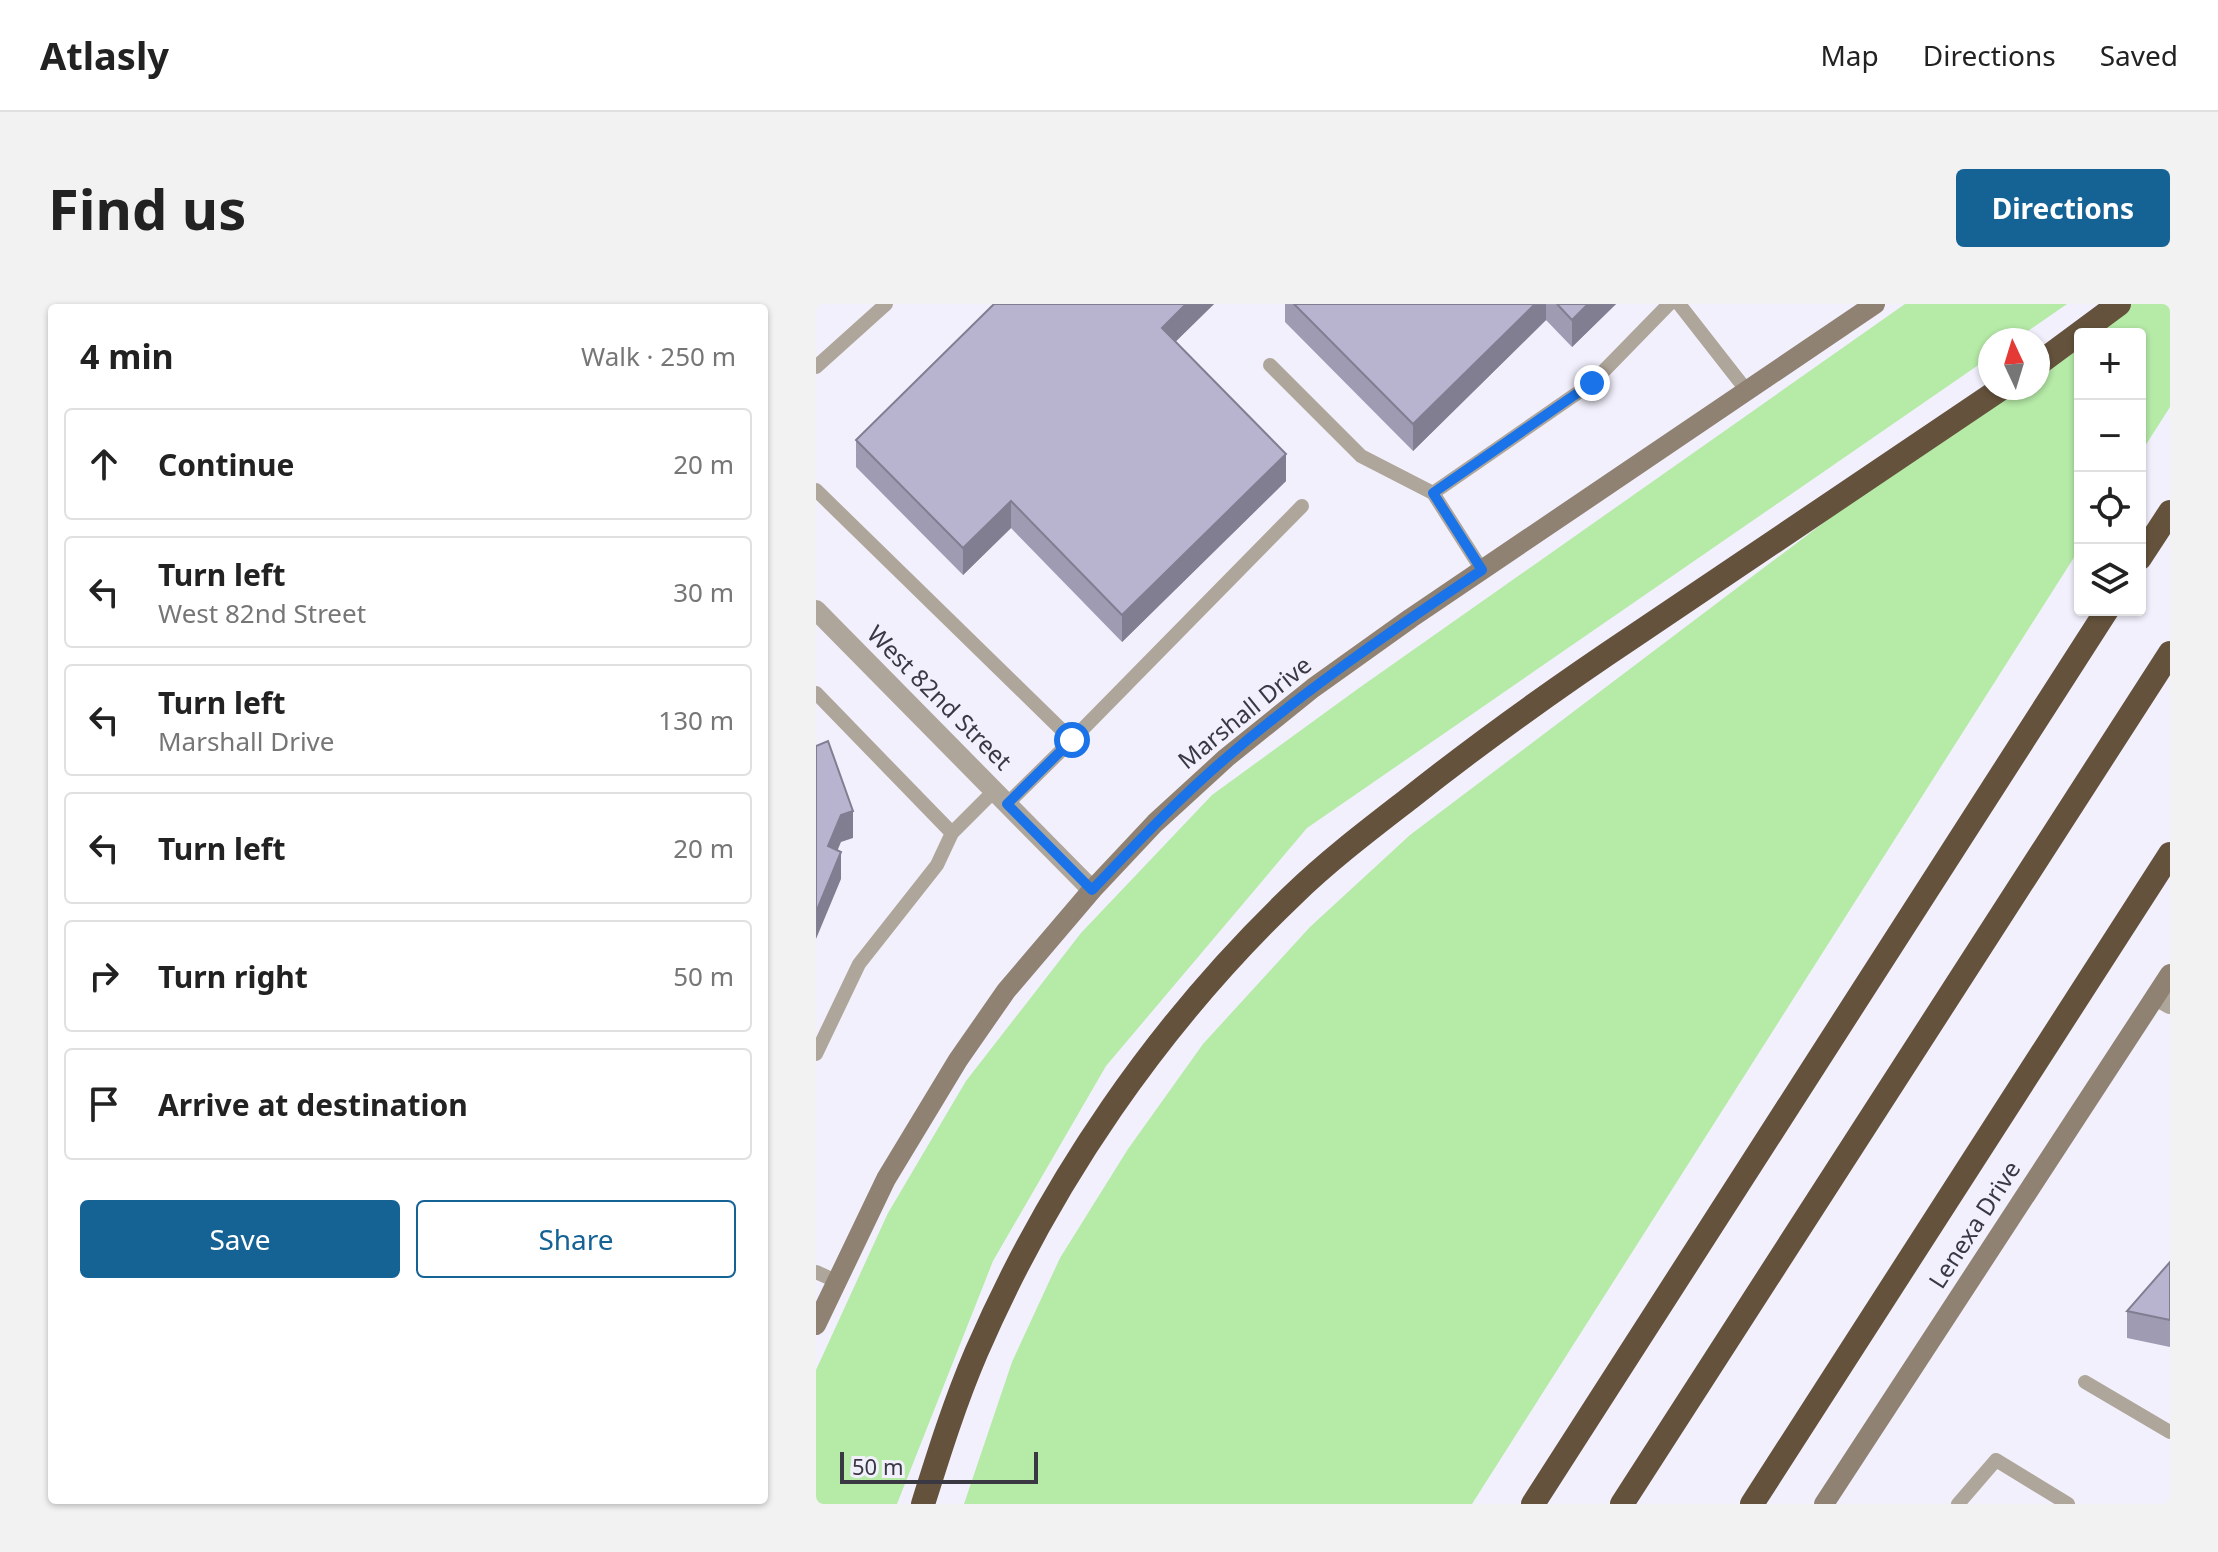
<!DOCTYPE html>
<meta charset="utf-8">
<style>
body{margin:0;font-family:"Noto Sans",sans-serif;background:#f2f2f2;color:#222}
.controls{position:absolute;right:24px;top:24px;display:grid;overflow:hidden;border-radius:8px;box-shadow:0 2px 6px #0004}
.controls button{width:72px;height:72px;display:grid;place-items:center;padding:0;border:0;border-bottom:2px solid #e0e0e0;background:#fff;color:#222;font:40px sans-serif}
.compass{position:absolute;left:1162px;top:24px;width:72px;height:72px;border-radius:50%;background:#fff;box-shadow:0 2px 6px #0004;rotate:356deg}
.scale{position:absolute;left:24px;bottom:20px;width:198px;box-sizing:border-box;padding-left:8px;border:4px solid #3a3843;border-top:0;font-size:22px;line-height:28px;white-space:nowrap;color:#3a3843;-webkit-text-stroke:6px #f2f0fc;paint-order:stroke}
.stop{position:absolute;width:24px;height:24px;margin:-18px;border:6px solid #1a73e8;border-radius:50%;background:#fff}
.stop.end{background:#1a73e8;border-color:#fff;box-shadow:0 2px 8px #0008}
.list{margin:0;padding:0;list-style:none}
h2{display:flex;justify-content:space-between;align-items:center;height:104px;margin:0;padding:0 32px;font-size:34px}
h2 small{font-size:26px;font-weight:400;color:#767676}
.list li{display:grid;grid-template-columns:52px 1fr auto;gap:24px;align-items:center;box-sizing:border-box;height:112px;margin:0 16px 16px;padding:0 16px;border:2px solid #e0e0e0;border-radius:8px}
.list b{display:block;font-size:30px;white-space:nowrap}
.list p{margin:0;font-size:26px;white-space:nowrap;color:#767676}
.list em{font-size:26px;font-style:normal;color:#767676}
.actions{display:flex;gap:16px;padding:24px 32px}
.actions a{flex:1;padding:18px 0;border:2px solid #156295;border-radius:8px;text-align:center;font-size:28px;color:#156295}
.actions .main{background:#156295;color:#fff}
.icon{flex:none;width:44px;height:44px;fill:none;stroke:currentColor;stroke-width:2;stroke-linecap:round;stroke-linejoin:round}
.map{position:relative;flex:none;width:1354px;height:1200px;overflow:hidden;border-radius:8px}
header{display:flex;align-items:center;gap:48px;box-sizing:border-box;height:112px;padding:0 40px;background:#fff;border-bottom:2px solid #e0e0e0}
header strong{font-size:38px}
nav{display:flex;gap:44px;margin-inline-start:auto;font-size:28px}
.intro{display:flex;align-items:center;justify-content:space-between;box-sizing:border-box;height:192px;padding:0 48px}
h1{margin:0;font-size:56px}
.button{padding:20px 36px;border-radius:8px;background:#156295;color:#fff;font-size:28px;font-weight:700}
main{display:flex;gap:48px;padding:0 48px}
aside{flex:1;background:#fff;border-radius:8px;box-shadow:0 2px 6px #0004}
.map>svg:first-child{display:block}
.green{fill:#b5eaa7}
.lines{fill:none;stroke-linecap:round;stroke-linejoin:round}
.lane{stroke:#afa69b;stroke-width:14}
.street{stroke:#afa69b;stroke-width:20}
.secondary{stroke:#8f8272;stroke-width:20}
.highway{stroke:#64523c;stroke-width:24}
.wall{fill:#9e9bb3}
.shaded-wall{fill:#817e92}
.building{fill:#b8b4d0;stroke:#817e92;stroke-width:2}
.route{stroke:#1a73e8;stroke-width:10}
.labels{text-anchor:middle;stroke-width:8;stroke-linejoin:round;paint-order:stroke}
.street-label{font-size:24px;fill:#3a3843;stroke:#f2f0fc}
</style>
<header>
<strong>Atlasly</strong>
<nav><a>Map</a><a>Directions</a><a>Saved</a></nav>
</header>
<div class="intro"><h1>Find us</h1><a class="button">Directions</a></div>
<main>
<aside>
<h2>4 min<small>Walk · 250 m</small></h2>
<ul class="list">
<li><svg class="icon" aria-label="ahead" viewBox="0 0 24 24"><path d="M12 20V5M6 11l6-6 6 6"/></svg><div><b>Continue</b></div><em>20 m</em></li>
<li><svg class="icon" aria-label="left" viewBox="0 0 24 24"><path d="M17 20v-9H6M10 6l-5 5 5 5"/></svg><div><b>Turn left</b><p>West 82nd Street</p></div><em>30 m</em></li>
<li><svg class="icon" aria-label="left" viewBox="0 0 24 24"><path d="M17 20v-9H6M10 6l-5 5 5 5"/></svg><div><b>Turn left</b><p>Marshall Drive</p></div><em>130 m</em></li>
<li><svg class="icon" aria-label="left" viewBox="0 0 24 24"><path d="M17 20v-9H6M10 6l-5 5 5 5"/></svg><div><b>Turn left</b></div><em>20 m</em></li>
<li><svg class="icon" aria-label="right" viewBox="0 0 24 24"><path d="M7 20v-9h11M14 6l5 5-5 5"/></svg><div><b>Turn right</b></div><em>50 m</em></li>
<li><svg class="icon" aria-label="arrive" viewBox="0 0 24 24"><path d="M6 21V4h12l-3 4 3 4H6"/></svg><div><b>Arrive at destination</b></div></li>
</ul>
<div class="actions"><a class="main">Save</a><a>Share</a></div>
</aside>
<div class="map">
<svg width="1354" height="1200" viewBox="0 0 1354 1200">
<rect width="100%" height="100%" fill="#f2f0fc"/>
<path class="green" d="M1089 0H1251L1199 36H1174V53L491 524 290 762 177 957 81 1200H0V1066L72 909 150 777 265 629 396 491 543 384Z
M1297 0H1354V103L1324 150V30H1264V244L656 1200H148L196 1058 244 954 312 845 387 740 494 623 594 531 1186 84H1222V57Z"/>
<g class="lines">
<path class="lane" d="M863 0 931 87
M454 61 545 152 617 189 666 266
M0 63 70 0
M0 186 256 436 486 202
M617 189 776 79 853 0
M0 389 136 529 178 487
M191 500 256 436
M0 750 43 660 121 561 136 529
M0 968 20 977
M1269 1078 1354 1128
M1142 1200 1180 1156 1252 1200"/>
<path class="street" d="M0 306 276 586
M1340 692 1354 700"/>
<path class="secondary" d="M0 1021 70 875 142 756 190 687 276 586 339 519 410 454 497 384 595 314 1059 0
M1008 1200 1354 670"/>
<path class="highway" d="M1222 60 1303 0
M1324 254 1354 208
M107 1200C123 1149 139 1098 160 1049 234 878 342 720 477 591 513 556 554 525 594 494 667 436 743 382 821 330 942 248 1064 166 1186 84
M717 1200 1291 306
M806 1200 1354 349
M936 1200 1354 550"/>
</g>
<path class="wall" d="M178 0H398L359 38 470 177 306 338 195 224 147 271 40 163V136Z
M469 0H800L756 43 730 16 597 147 469 18Z
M1354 958V1043L1311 1034V1007Z"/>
<path class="shaded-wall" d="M370 0H398L346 51V24Z
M719 0H730V16L597 147V120Z
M772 0H800L756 43V16Z
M470 150V177L306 338V311Z
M195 197V224L147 271V244Z
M37 507V534L25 538 12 569V542L25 511Z
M25 548V575L0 635V608Z"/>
<path class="building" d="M178 0H370L346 24 470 150 306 311 195 197 147 244 40 136Z
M478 0H719L597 120Z
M741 0H772L756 16Z
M12 437 37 507 25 511 12 542 25 548 0 608V442Z
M1354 958V1016L1311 1007Z"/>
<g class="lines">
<path class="route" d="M256 436 191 500 276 586C319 541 362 495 410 454 490 385 578 325 666 266L617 189 776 79"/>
</g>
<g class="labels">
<g class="street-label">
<text transform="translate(123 394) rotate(45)" y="8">West 82nd Street</text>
<text transform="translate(429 409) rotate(-39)" y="8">Marshall Drive</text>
<text transform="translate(1159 921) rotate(-57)" y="8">Lenexa Drive</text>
</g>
</g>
</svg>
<div class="controls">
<button>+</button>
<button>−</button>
<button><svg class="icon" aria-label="locate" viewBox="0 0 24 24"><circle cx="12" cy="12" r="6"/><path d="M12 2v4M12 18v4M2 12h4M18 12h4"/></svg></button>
<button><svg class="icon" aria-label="layers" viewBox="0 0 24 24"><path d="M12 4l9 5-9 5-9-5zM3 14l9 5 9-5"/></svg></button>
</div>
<svg class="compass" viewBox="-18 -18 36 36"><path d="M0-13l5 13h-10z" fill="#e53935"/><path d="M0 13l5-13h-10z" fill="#767676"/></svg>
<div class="scale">50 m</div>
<div class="stop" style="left:256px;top:436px"></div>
<div class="stop end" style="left:776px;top:79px"></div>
</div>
</main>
